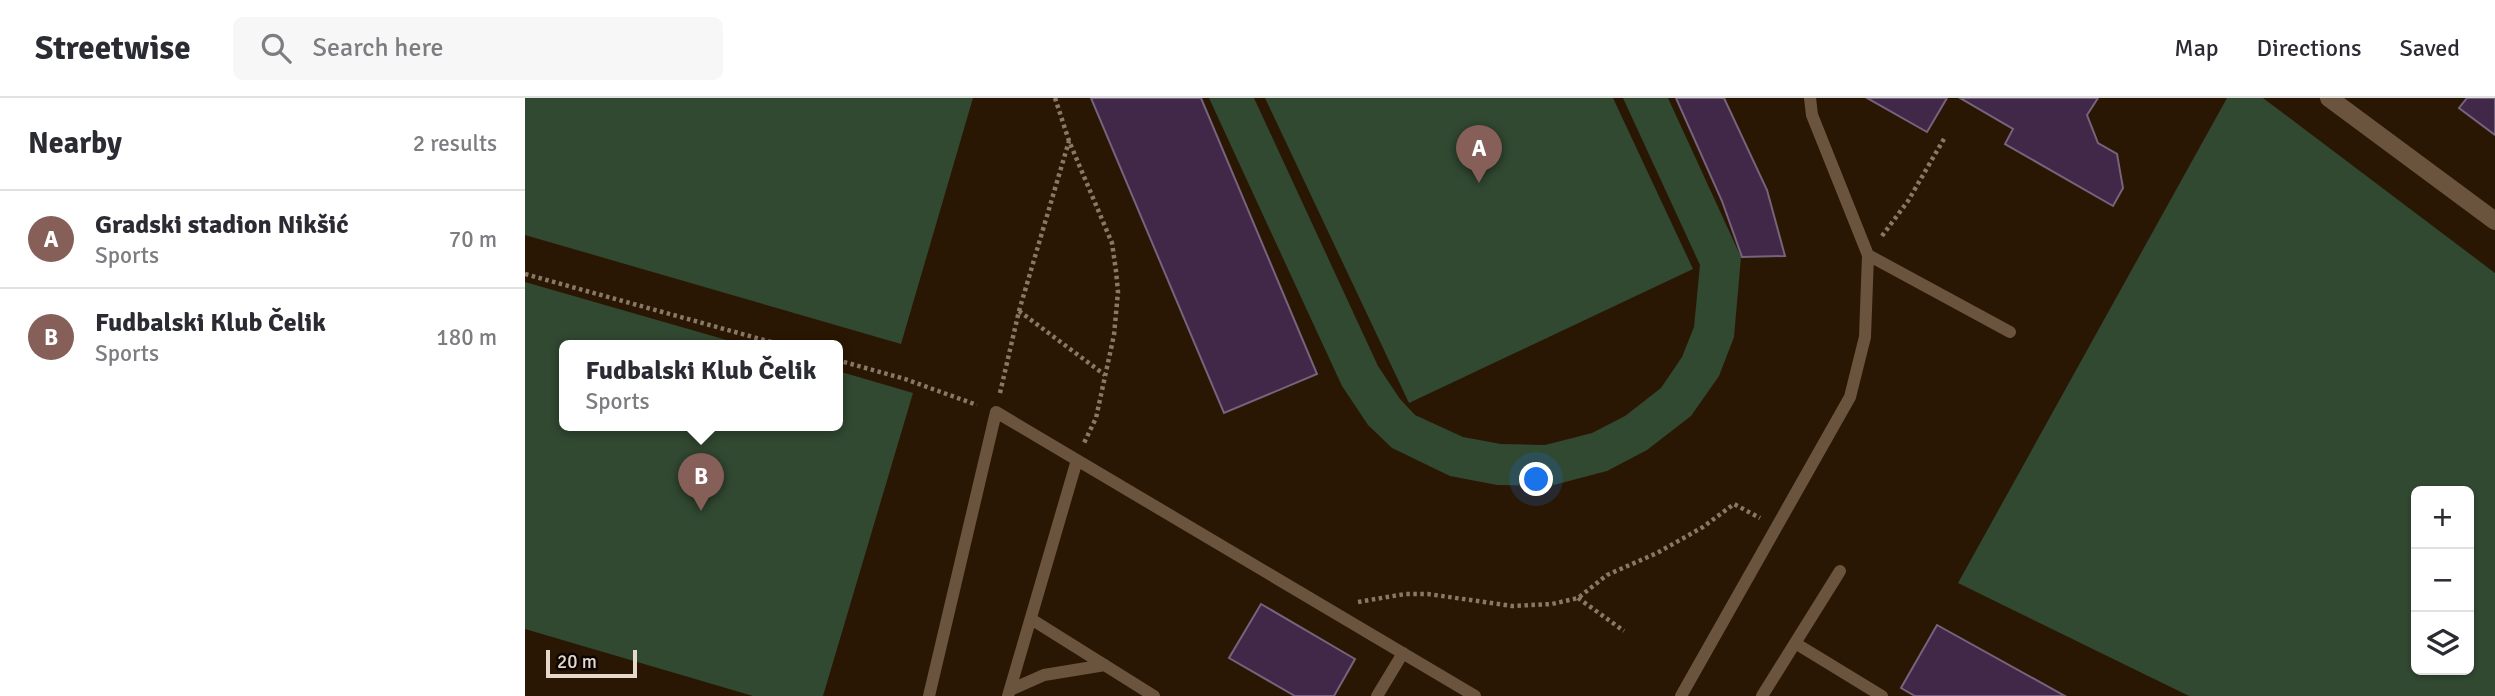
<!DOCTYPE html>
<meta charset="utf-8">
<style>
body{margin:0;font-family:Signika,sans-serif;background:#f7f7f7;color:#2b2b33}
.controls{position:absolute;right:21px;bottom:21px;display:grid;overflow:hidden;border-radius:10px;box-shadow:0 2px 5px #0004}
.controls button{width:63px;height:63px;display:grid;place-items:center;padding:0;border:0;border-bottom:2px solid #e1e1e2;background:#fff;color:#2b2b33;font:35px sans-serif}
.scale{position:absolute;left:21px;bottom:18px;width:91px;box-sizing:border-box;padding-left:7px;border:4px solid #e6d8cb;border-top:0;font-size:19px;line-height:24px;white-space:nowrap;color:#e6d8cb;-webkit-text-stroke:5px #0c0501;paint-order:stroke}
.you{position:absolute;left:1012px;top:382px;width:24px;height:24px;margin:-18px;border:5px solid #fff;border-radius:50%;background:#1a73e8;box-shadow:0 0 0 10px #1a73e833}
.badge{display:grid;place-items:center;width:46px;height:46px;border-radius:50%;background:#855f58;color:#fff;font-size:23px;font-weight:700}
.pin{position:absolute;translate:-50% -58px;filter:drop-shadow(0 2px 4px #0008)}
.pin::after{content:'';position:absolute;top:37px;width:24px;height:21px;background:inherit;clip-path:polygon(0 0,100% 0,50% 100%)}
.popup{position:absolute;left:34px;top:242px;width:284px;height:91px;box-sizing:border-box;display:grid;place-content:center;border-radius:10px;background:#fff;filter:drop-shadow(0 2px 5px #0005);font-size:23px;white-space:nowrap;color:#7c7c81}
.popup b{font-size:26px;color:#2b2b33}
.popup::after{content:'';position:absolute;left:50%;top:100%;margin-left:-14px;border:14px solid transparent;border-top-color:#fff}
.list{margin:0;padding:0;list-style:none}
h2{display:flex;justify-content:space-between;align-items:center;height:91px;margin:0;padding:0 28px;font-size:30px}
h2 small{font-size:23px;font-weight:400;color:#7c7c81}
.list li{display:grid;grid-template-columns:46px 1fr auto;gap:21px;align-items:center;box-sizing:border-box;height:98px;padding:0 28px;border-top:2px solid #e1e1e2}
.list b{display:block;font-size:26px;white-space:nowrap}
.list p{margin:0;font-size:23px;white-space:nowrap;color:#7c7c81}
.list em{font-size:23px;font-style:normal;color:#7c7c81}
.icon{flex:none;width:38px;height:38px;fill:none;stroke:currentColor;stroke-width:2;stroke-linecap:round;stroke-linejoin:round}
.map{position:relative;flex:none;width:1970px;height:598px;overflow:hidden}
header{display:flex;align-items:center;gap:42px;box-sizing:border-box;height:98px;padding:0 35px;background:#fff;border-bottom:2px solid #e1e1e2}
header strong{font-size:33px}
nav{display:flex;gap:38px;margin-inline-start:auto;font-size:24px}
.search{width:490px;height:63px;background:#f7f7f7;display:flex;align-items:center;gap:18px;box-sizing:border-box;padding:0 24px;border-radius:10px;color:#7c7c81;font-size:26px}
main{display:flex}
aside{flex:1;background:#fff}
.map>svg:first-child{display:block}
.green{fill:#314831;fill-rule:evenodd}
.building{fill:#412748;stroke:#76637c;stroke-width:2}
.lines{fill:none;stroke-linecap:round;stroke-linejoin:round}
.path{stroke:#887867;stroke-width:4.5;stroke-dasharray:3.5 3.5;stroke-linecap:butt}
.lane{stroke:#6b543e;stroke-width:12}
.street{stroke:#6b543e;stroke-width:18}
</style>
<header>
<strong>Streetwise</strong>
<div class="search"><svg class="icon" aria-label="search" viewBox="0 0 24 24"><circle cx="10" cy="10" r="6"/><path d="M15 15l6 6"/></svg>Search here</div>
<nav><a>Map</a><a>Directions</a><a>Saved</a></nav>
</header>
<main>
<aside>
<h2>Nearby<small>2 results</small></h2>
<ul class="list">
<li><span class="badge">A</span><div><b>Gradski stadion Nikšić</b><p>Sports</p></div><em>70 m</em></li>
<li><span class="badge">B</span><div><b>Fudbalski Klub Čelik</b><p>Sports</p></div><em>180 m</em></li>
</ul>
</aside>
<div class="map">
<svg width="1970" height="598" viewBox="0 0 1970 598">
<rect width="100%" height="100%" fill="#2a1703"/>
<path class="green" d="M0 0H448L376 246 0 137Z
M684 0H729L853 268 875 301 890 317 938 339 976 346 1020 347 1067 335 1100 318 1136 290 1157 259 1169 229 1175 167 1098 0H1143L1216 159 1209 239 1194 278 1166 318 1122 352 1082 373 1025 388 972 387 925 378 867 350 843 327 817 288Z
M740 0H1088L1168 171 884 305Z
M1702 0H1738L1970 175V598H1664L1433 485ZM1891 393H1944V572H1891Z
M0 184 219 247H40V327H312L313 273 388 295 298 598H228L0 531Z"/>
<path class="building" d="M566 0H676L792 276 699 315Z
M1151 0H1199L1242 92 1260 158 1217 159 1197 103Z
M1342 0H1422L1402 34Z
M1435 0H1573L1562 17 1573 45 1592 56 1598 90 1588 108 1480 46 1488 31Z
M1942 0H1970V37L1934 10Z
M736 506 830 561 809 598H770L704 560Z
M1412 527 1540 598H1390L1376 590Z"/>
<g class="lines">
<path class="path" d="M530 0 544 43 587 145 591 173 593 194 589 237 571 320 559 345
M1357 138 1383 103 1420 39
M0 176 257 247
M494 213 580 277
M312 262 380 281 452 307
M475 295 494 213 544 43
M1053 500 1099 533
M833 504 880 496H903L987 508 1027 506 1053 500 1082 477 1132 455 1178 429 1209 406 1235 420"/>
<path class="lane" d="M1343 157 1485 234
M506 521 629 598
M1270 545 1357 598
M485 592 519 577 580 567
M404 598 471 314 950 598
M483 598 552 362
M852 598 878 555
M1156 598 1325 299 1340 239 1343 157 1287 17 1285 0
M1237 598 1315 473"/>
<path class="street" d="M1804 0 1970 123"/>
</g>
</svg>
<div class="controls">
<button>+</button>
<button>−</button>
<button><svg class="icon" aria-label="layers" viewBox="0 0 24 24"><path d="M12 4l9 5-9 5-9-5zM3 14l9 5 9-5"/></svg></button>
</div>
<div class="scale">20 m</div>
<div class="you"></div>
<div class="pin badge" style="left:954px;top:85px">A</div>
<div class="pin badge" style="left:176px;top:413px">B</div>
<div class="popup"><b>Fudbalski Klub Čelik</b>Sports</div>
</div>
</main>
